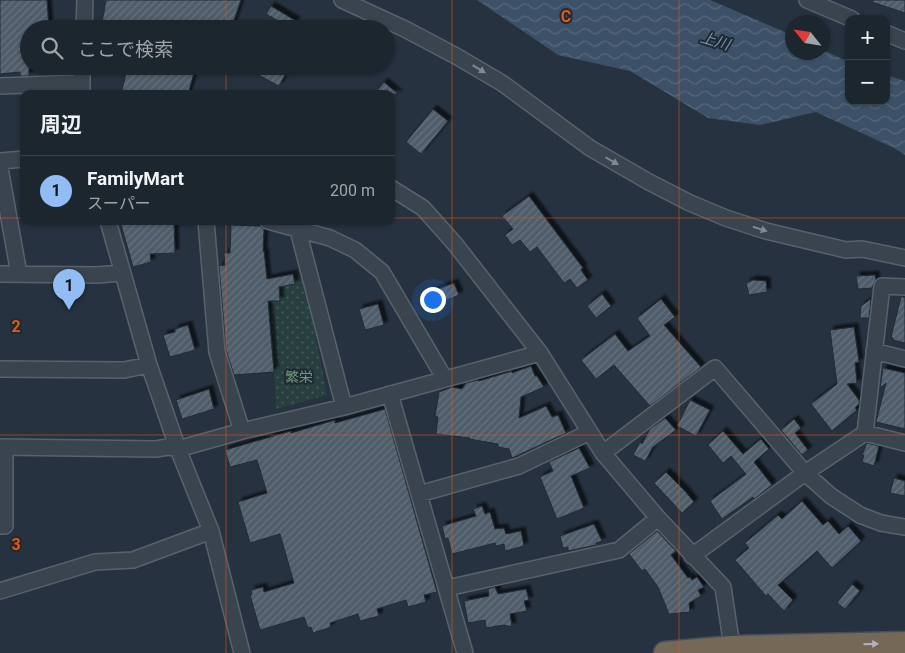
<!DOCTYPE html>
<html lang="ja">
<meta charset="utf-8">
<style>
body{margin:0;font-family:Roboto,"Noto Sans JP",sans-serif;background:#252e37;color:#f1f3f6}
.controls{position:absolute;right:15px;top:15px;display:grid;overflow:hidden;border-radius:10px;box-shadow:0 1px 4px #0004}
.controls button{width:45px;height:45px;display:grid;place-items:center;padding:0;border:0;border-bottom:1px solid #3a434b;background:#1c262f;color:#f1f3f6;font:25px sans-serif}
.compass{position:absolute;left:785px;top:15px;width:45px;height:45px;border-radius:50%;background:#1c262f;box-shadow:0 1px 4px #0004;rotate:300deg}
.you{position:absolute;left:432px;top:299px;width:18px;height:18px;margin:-12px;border:4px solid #fff;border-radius:50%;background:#1a73e8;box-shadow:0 0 0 8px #1a73e833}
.badge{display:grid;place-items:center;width:32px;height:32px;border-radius:50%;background:#91bdf4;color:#111;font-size:16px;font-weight:700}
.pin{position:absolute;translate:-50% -41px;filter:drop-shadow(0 1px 2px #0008)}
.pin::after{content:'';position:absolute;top:26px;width:18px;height:15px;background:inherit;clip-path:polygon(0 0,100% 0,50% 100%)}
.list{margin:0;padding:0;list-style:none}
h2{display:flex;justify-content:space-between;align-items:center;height:65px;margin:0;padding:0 20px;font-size:21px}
h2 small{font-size:16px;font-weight:400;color:#a0a5aa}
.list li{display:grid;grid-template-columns:32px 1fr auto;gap:15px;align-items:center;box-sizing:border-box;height:70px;padding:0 20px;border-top:1px solid #3a434b}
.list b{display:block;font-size:19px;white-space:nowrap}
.list p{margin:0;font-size:16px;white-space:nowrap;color:#a0a5aa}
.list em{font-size:16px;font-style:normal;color:#a0a5aa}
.icon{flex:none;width:28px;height:28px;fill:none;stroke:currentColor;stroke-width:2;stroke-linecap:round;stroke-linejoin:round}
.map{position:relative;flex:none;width:905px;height:653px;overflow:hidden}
.search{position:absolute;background:#1c262f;box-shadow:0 1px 4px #0004;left:20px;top:20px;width:375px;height:55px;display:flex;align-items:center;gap:12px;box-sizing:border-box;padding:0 18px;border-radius:28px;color:#a0a5aa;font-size:19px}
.panel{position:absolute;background:#1c262f;box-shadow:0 1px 4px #0004;left:20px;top:90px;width:375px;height:135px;border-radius:10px}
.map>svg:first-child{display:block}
.park{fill:url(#park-dots)}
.water{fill:url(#water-waves)}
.building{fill:url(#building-hatch);stroke:#212b36;filter:url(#shadow)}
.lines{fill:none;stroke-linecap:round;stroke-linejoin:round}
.minor-casing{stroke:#58626d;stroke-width:18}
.highway-casing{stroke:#454f5a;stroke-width:25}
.minor{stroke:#3a444f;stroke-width:15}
.highway{stroke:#756857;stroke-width:22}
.oneway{fill:#7f8893}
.oneway2{fill:#b0b6be}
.grid{fill:none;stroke:#e8590c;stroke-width:1;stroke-opacity:0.55}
.labels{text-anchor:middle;stroke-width:4;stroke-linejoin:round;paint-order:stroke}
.park-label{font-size:14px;fill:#6f9a76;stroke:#1f2934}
.water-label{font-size:15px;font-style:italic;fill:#7891ab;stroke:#1f2934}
.grid-label{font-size:16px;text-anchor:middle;font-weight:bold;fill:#e8590c;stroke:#1f2934;stroke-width:4;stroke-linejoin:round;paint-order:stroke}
</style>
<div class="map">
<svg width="905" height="653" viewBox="0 0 905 653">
<defs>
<pattern id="park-dots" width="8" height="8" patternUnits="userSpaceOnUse" patternTransform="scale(1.25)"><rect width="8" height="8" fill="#283f40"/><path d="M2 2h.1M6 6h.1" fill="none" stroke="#45595a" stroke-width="1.8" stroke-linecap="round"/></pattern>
<pattern id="water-waves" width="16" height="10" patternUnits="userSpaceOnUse" patternTransform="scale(1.25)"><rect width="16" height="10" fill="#3c5167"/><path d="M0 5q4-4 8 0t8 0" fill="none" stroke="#56687b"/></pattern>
<pattern id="building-hatch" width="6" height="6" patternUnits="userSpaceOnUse" patternTransform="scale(1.25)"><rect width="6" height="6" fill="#4f5d6a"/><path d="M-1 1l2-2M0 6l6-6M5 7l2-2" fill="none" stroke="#66727e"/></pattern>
<filter id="shadow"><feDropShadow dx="4" dy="-4" stdDeviation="1" flood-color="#0009"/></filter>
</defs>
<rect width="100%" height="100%" fill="#26323f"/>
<path class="park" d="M304 277 327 395 276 409 269 285Z"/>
<path class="water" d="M477 0H710L792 35V52H822L823 50 849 62V101H886V75L905 81V155L894 148 816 112 760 125 708 118 630 71 558 55Z"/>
<path class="building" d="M0 0H47L49 29H29V76H20V72L0 74Z
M106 0H241L231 29H123V27L102 23Z
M873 0H905V13L872 2Z
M271 6 296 21 291 28 266 14Z
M128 66H196L188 94H121Z
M242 66H290L279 86Z
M384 82 398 94H374Z
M433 109 448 121 421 154 406 142Z
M529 196 583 268 581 270 588 280 577 288 570 279 564 283 537 247 530 252 520 240 512 245 505 235 513 229 502 216Z
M120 221H174L175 253 150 254 151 262 133 267Z
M231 225 260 226 264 229 263 251H264L267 279 293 274 295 284 279 287 280 301H268L274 372 234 375 226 350 219 266 225 265 224 253H230Z
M875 275 876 279 872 288 858 289 856 276Z
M753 280 766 281 767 292 749 295 746 283Z
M454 283 459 295 435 305 430 292Z
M602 294 611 306 596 318 587 306Z
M901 297H905V343L893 340V338L891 337Z
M661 299 675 317 664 325 701 367 650 406 614 365 596 379 581 360 615 334 628 351 650 336 637 318Z
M871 299 869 318H860L861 306Z
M378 304 384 325 365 330 359 309Z
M188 325 195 350 170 357 163 335 175 332V329Z
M854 327 859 362 855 363 857 383 847 384 859 400V404L855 408 857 410 832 431 811 404 837 384 830 330Z
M531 366 535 376H537L544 387 521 397 519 418 546 406 552 417 558 415 566 433 512 458 509 449 498 447V444L469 439 470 438 436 434 438 417 435 416 439 392 452 387 462 389 466 383 478 380 479 381 512 371V373Z
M883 368 905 373V429L876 422 886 383 880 388Z
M209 389 214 409 182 419 176 400Z
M690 400 710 410 696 436 677 426Z
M385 409 437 592 424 595 426 602 408 607 406 600 377 609 379 616 360 621 358 614 330 623 331 627 313 633 311 627 308 628 304 617 260 630 250 595H252L251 590 263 587 264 592 294 583 280 534 250 543 238 502 267 493 257 460 230 467 225 450 291 431V433L335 420V423Z
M665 418 676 430 653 447 645 461 633 455 640 442 642 444 650 429Z
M794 419 801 428 795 433 808 450 802 455 781 430Z
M723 431 743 454 761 439 769 449 754 462 772 485 754 499 753 497 722 519 710 501 746 474 731 456 723 463 708 445Z
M867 443 879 446 874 466 862 462 864 455H862Z
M579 448 590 468 571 476 584 508 557 519 540 477 553 471 549 462Z
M666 472 685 491 694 502 682 513 654 483Z
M894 478 905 481V496L890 493Z
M802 501 823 525 828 521 839 534 848 526 861 541 832 568 817 551 778 585 793 600 784 611 768 594 766 596 735 560 749 548 745 543 778 515 782 519Z
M482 506 485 514 490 512 495 529 504 528 506 534 521 531 524 546 505 551 504 544 496 546 495 543 452 554 448 538 445 539 442 526 476 516 473 509Z
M594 524 602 541 596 543V545L568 551V547L563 548 560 536Z
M657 531 676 551 671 555 688 578 690 577 692 580 697 577 704 587 698 590 701 596 689 603 690 612 669 614 658 587 645 569 642 571 629 554Z
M852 584 860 591 845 609 837 603Z
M495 587 498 594 526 589 529 600 524 601 527 611 510 614 512 627 504 625 486 628 485 620 468 623 464 601 489 596 488 589Z"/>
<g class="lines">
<g class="minor-casing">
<path id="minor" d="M342 0 405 29 456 56 502 83 590 148 649 182 690 203 726 218 766 231 846 250 862 249 905 258
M807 0 852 19
M84 29 85 0
M886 33 905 41
M0 86 81 83
M82 94V66
M0 161 24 159
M0 168 19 274
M391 188 423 208 455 244 540 353 603 453 658 518 723 587 732 647
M108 221 149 365 178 449 211 531 242 653
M206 221 217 352 242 431
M268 221 330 238 355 250 382 272 445 379
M298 230 344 407
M0 274 97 275 122 273
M874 351 905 359
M0 369 124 370 149 365
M390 394 465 653
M865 433 882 286 905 287
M0 447 156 449 168 447 178 449 242 431 344 407 540 353
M603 453 715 368 805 473 831 496 860 515 881 523 905 527
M419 494 519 466 590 432
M0 526H5V447
M692 556 805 473 865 433 905 443
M447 588 619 550 658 518
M0 591 95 562 133 560 211 531"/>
</g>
<g class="highway-casing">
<path id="highway" d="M665 653 732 647 905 643"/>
</g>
<use href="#minor" class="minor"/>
<use href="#highway" class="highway"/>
</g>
<defs><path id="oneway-solid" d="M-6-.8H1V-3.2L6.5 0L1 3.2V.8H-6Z" transform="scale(1.25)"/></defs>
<g class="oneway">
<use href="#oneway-solid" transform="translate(479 69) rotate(31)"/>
<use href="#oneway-solid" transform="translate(612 161) rotate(30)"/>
<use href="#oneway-solid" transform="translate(760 229) rotate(17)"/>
</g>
<use class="oneway2" href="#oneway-solid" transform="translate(871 644) rotate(-1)"/>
<path class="grid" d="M226 0V29M452 0V653M679 0V653M226 66V94M0 218H24M391 218H905M226 221V653M0 435H905"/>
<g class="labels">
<g class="park-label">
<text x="299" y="382">繁栄</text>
</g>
<g class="water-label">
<text transform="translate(715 41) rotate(17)" y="5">上川</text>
</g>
</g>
<g class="grid-label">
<text x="566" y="22">C</text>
<text x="16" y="332">2</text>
<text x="16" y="550">3</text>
</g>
</svg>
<div class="controls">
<button>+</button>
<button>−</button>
</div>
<svg class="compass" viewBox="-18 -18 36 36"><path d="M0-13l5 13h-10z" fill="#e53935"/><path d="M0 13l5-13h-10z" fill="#a0a5aa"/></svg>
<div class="you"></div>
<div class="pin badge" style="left:69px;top:310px">1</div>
<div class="search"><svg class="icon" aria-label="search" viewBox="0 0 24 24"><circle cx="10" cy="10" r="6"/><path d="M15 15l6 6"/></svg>ここで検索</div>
<section class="panel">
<h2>周辺<small></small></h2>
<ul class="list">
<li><span class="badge">1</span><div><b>FamilyMart</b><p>スーパー</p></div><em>200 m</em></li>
</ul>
</section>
</div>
